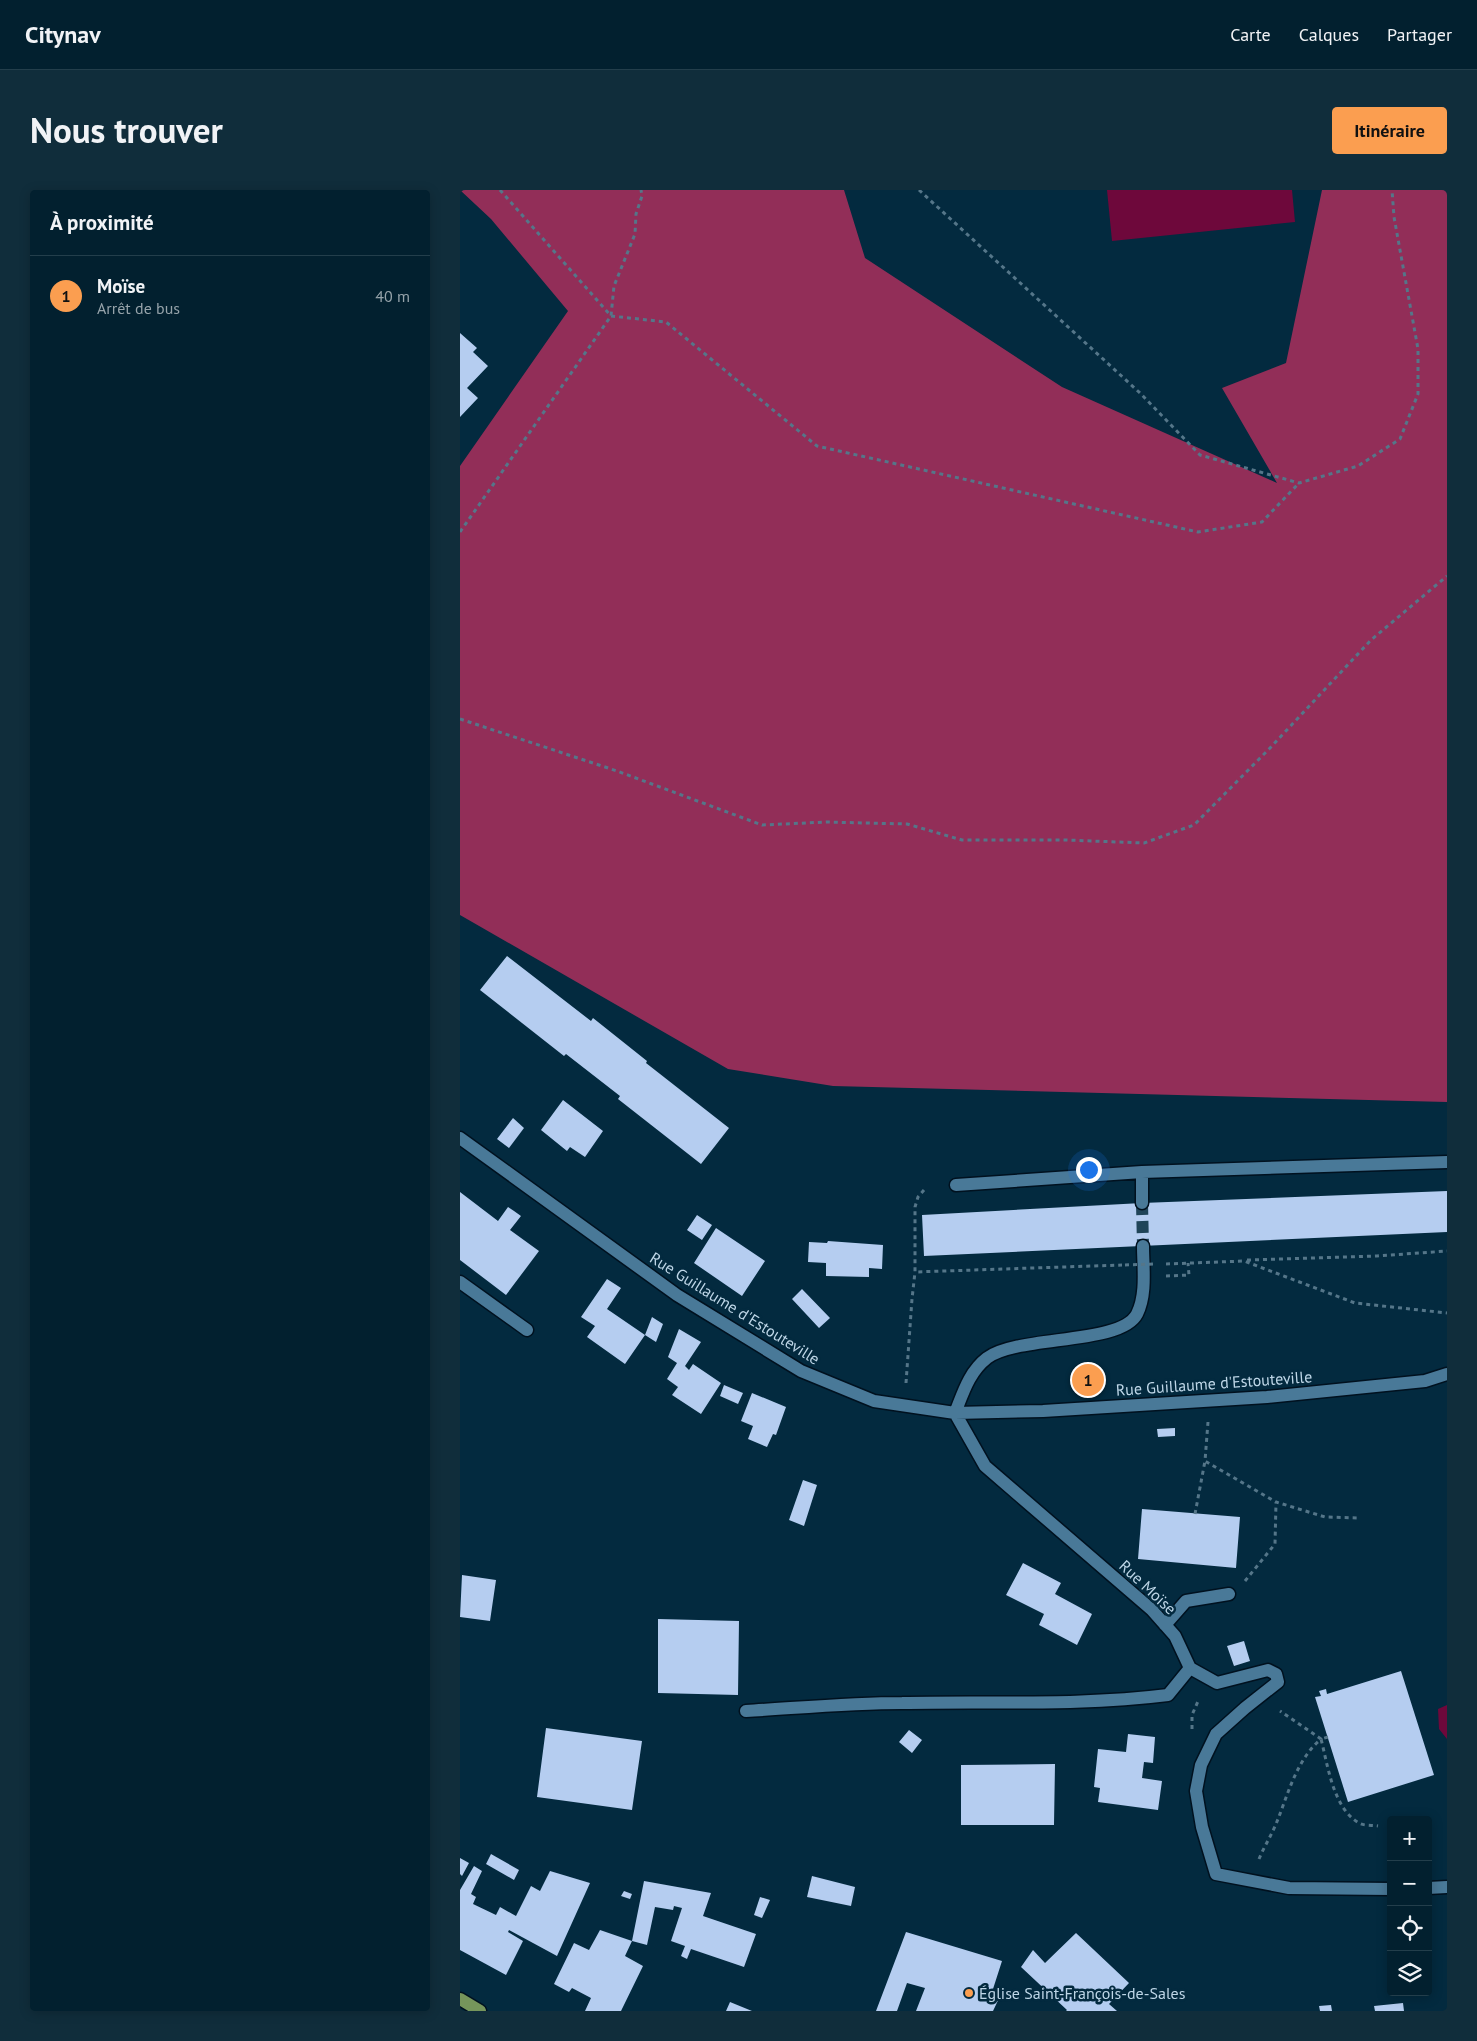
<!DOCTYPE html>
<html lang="fr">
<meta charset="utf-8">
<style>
body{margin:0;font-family:"PT Sans",sans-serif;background:#102d3b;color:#f1f3f6}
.controls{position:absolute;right:15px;bottom:15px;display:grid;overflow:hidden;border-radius:5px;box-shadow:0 2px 12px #0003}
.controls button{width:45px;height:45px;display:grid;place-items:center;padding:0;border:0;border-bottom:1px solid #233e4b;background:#02202f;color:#f1f3f6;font:25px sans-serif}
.you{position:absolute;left:628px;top:979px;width:18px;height:18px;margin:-12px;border:4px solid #fff;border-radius:50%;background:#1a73e8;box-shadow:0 0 0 8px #1a73e833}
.badge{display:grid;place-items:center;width:32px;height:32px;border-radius:50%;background:#fb9e50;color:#111;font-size:16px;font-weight:700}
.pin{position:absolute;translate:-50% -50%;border:2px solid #fff;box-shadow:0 1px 5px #0006}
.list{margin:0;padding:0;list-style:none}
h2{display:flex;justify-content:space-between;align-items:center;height:65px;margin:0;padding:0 20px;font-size:21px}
h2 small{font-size:16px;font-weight:400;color:#96a3aa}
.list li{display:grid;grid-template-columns:32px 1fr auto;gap:15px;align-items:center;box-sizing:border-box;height:80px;padding:0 20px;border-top:1px solid #233e4b}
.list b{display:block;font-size:19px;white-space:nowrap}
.list p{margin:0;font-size:16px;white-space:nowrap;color:#96a3aa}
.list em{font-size:16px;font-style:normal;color:#96a3aa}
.icon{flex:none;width:28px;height:28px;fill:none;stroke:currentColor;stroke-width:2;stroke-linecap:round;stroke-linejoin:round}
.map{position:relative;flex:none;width:987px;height:1821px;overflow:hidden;border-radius:5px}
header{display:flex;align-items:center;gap:30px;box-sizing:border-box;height:70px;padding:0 25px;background:#02202f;border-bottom:1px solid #233e4b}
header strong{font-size:24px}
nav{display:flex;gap:28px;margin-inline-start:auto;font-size:18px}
.intro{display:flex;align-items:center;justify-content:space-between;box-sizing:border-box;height:120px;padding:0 30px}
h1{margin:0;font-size:35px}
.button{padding:12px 22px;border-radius:5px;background:#fb9e50;color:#111;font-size:18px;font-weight:700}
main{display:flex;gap:30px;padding:0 30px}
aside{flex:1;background:#02202f;border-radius:5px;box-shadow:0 2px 12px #0003}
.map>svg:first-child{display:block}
.green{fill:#6e083b}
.forest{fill:#922e58}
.building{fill:#b5cdf0}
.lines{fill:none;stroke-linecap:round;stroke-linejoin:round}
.minor-tunnel{stroke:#1f4458;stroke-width:12;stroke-dasharray:12 6;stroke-linecap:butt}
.minor-casing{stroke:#00111f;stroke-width:15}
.major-casing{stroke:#00111f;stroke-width:15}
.path{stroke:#557689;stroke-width:3;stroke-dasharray:4 4;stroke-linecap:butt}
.minor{stroke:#497998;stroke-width:12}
.major{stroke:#76955b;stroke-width:12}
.path-bridge{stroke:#557689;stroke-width:3;stroke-dasharray:4 4;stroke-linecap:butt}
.poi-dot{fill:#fb9e50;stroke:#032a3f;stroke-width:2}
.labels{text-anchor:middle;stroke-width:5;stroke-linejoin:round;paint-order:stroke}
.street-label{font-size:16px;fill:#bed6e7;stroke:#032a3f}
.poi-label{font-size:16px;fill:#bed6e7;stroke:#032a3f;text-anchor:start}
</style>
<header>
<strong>Citynav</strong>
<nav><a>Carte</a><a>Calques</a><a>Partager</a></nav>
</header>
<div class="intro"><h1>Nous trouver</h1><a class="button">Itinéraire</a></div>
<main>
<aside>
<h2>À proximité<small></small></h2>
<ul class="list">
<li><span class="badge">1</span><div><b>Moïse</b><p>Arrêt de bus</p></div><em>40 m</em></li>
</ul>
</aside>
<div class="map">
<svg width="987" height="1821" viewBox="0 0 987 1821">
<rect width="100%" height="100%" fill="#032a3f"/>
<path class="green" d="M647 0H832L835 32 652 51Z
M987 1515V1549L979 1539 978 1519Z"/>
<path class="forest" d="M0 0H384L405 68 602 197 817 293 762 198 826 173 862 0H987V912L373 896 268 879 0 725V276L108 121 31 29Z"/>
<path class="building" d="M0 143 17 158 13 162 28 176 7 198 18 208 0 227Z
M47 766 131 831 133 828 187 871 186 873 269 938 241 974 158 909 160 906 106 864 104 866 20 800Z
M103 910 143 941 125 967 110 957 107 961 81 940Z
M53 928 64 938 49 958 37 949Z
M987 1001V1042L464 1066 462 1025 682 1013Z
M0 1002 38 1031 48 1017 54 1021 61 1026 50 1040 79 1061 46 1105 0 1070Z
M237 1025 252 1035 242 1050 227 1040Z
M256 1038 305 1071 282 1106 234 1073Z
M368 1051 423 1055 422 1079 409 1078V1087L366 1086V1073L348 1072 349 1052 367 1053Z
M147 1089 161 1098 147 1119 185 1145 192 1127 203 1134 196 1152 185 1145 165 1174 127 1147 135 1136 121 1127Z
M342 1099 370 1128 359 1138 332 1109Z
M219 1139 241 1152 225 1176 229 1180 233 1174 261 1193 241 1224 212 1205 218 1197 207 1189 217 1173 208 1167Z
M616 1190H634V1198H617Z
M264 1195 283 1203 278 1214 260 1206Z
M292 1203 326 1217 316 1245 313 1244 307 1257 288 1249 293 1236 281 1231Z
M715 1238V1246L698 1247 697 1239Z
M343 1290 357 1295 344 1336 329 1330Z
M682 1319 780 1327 776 1378 678 1369Z
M563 1373 601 1393 595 1404 632 1424 617 1455 579 1435 584 1424 546 1405Z
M2 1385 36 1390 30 1431 0 1427Z
M198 1429 279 1431 278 1505 198 1503Z
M784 1451 790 1471 774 1476 767 1456Z
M941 1481 974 1585 888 1612 855 1507 861 1506 859 1501 866 1499 867 1504Z
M86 1538 182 1551 172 1620 77 1607Z
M449 1540 462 1550 452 1563 439 1552Z
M668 1544 695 1547 693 1573 684 1572 682 1588 702 1591 698 1620 638 1612 640 1598 634 1597 638 1559 666 1562Z
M595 1574 594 1635H501V1575Z
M31 1664 59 1680 54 1690 26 1674Z
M0 1668 9 1673 2 1686 0 1684Z
M14 1676 22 1681 11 1704 16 1707 13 1714 36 1725 40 1717 56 1726 71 1696 80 1701 90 1681 130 1693 97 1766 49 1740 48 1742 63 1751 46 1785 0 1760V1700Z
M352 1686 395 1697 391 1716 347 1707Z
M184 1691 251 1703 243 1726 296 1744 284 1777 231 1759 227 1769 221 1766 225 1756 211 1751 222 1718 214 1716 213 1720 195 1717 187 1755 172 1751Z
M164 1701 172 1704 170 1709 161 1706Z
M300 1707 310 1710 302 1728 294 1725Z
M140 1740 172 1751 165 1766 183 1776 161 1821H125L131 1808 112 1798 109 1802 94 1794 114 1753 129 1760Z
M446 1742 542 1771 533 1799 542 1802 533 1821H456L465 1798 447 1793 437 1821H416Z
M616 1743 669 1793 649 1814 657 1821H606L607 1820 561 1777 573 1760 585 1773Z
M270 1812 292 1821H266Z
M943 1813 944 1821H915L914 1816Z
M871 1815 872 1821H860L859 1816Z"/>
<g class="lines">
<path class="minor-tunnel" d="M682 1013 683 1056"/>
<g class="minor-casing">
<path id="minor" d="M0 948 217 1105 341 1181 414 1211 495 1223 583 1221 807 1207 965 1191 987 1184
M682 982V1013
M496 995 682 982 987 972
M683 1056C683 1077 687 1104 677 1124 661 1155 558 1145 527 1168 509 1182 503 1203 495 1223L525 1276 692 1420 715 1446 730 1478 757 1493 808 1480 816 1484 818 1492 785 1518 756 1544 741 1575 736 1601 742 1637 756 1684 829 1698 931 1699
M0 1092 67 1140
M705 1435 726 1411 769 1404
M286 1521C338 1518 390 1513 442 1513 531 1511 620 1516 708 1505L730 1478
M968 1698 987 1697"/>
</g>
<g class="major-casing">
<path id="major" d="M0 1809 20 1821"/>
</g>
<path class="path" d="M40 0 151 126 206 132 357 256 738 342 802 332 839 293
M459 0 680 203 740 265 839 293 898 276 940 249 958 204V159L934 27 932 0
M0 342 151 126 154 96 175 44 176 24 182 6 181 0
M0 529 157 581 302 635 366 632 447 634 502 650H606L684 653 734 635 810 558 911 450 987 386
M464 1000 458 1007 455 1017V1082L662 1075
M787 1070 917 1066 987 1061
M706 1074 784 1071 895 1113 987 1123
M706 1086 729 1085 728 1073
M446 1193 452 1109 455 1082
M748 1232 745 1271 816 1312 865 1327 897 1328
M735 1324 745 1271
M785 1391 815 1354 816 1313
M732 1539V1525L739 1509
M868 1547 861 1549C868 1576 873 1618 899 1633 904 1636 912 1635 918 1636
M799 1669C804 1657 811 1646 816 1634 828 1605 836 1570 861 1549L820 1521"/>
<use href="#minor" class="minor"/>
<use href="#major" class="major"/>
<path class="path-bridge" d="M665 1075 694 1074"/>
</g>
<circle class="poi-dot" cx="509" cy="1803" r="5"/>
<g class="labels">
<g class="street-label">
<text transform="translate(275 1118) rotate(32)" y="6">Rue Guillaume d'Estouteville</text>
<text transform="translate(754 1193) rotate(-4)" y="6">Rue Guillaume d'Estouteville</text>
<text transform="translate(688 1397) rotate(43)" y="6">Rue Moïse</text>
</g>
<g class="poi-label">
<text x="519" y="1809">Église Saint-François-de-Sales</text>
</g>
</g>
</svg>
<div class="controls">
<button>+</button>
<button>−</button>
<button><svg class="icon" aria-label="locate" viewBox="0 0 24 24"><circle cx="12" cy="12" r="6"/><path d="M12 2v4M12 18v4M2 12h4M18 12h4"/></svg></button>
<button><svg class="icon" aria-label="layers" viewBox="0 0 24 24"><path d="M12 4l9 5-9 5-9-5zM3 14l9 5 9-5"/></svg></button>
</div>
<div class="you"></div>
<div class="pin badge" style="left:628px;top:1190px">1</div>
</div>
</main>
